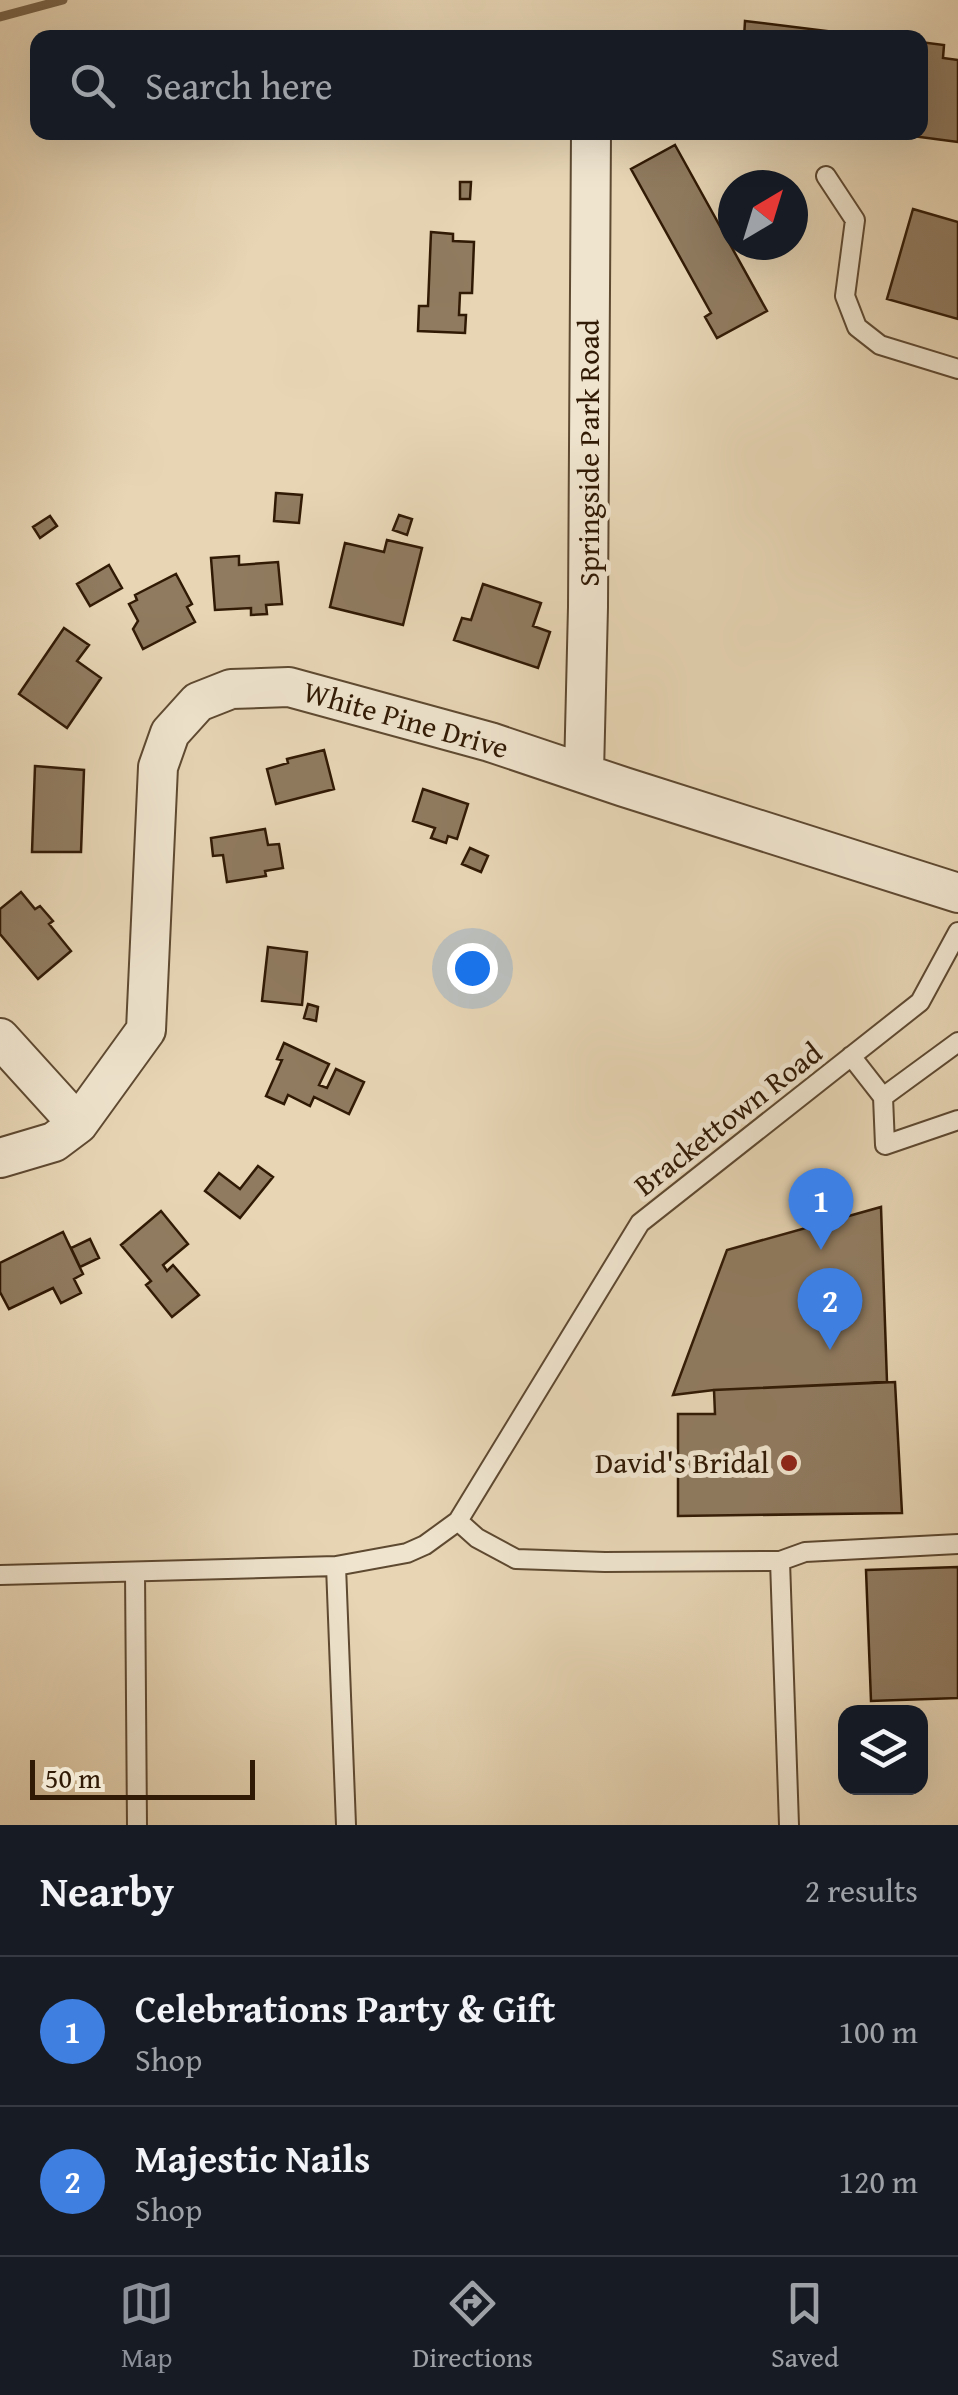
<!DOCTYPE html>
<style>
body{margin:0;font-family:"Gentium Book Plus",serif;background:#242831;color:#f1f3f6}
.controls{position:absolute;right:30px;bottom:30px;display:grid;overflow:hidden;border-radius:20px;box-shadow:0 10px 40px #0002}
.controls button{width:90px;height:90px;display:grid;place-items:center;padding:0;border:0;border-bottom:2px solid #363941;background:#171b24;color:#f1f3f6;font:50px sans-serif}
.compass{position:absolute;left:718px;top:170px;width:90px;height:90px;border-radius:50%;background:#171b24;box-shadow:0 10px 40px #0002;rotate:38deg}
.scale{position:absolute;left:30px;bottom:25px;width:225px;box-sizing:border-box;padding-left:10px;border:5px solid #311a05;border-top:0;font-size:28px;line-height:35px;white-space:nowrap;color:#311a05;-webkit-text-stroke:8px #efe4ce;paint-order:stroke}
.you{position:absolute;left:472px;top:968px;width:35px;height:35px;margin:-25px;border:8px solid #fff;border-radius:50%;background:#1a73e8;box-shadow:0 0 0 15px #1a73e833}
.badge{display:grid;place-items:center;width:65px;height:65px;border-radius:50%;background:#8c9099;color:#fff;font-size:32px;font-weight:700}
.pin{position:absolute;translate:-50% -82px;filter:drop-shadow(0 2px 5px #0008)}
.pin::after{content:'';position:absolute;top:52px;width:35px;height:30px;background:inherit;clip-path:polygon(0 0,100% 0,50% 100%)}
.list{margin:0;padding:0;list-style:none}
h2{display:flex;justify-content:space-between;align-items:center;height:130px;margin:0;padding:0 40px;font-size:42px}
h2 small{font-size:32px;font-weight:400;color:#9ea1a6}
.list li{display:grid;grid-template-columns:65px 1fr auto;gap:30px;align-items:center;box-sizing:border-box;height:150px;padding:0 40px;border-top:2px solid #363941}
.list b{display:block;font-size:38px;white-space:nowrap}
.list p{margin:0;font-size:32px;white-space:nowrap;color:#9ea1a6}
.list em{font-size:32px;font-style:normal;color:#9ea1a6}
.icon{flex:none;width:55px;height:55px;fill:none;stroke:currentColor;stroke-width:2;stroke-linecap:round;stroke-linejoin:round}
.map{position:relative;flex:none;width:958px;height:1825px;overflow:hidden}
.search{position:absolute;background:#171b24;box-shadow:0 10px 40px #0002;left:30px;right:30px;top:30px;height:110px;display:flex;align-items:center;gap:25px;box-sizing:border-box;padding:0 35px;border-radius:20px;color:#9ea1a6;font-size:38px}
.sheet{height:430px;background:#171b24}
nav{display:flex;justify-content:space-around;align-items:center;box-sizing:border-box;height:140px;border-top:2px solid #363941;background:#171b24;font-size:28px;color:#9ea1a6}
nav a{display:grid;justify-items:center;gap:5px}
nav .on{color:#8c9099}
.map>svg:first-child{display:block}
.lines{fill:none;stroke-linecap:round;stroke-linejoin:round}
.stream{stroke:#79644a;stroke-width:9}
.building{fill:#907b60;stroke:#311a05;stroke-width:2.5}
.lane-casing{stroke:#5e4931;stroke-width:22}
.street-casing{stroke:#5e4931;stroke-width:42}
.lane{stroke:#efe4ce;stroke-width:18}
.street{stroke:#efe4ce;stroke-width:38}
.poi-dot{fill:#8f2418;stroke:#efe4ce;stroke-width:4}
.labels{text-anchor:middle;stroke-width:10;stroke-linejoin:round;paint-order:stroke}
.street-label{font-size:30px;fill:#311a05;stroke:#efe4ce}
.poi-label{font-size:30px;fill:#311a05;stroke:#efe4ce;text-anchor:end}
</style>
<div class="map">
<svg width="958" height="1825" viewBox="0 0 958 1825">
<rect width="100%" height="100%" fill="#e7d5b4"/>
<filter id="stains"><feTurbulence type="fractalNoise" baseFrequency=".002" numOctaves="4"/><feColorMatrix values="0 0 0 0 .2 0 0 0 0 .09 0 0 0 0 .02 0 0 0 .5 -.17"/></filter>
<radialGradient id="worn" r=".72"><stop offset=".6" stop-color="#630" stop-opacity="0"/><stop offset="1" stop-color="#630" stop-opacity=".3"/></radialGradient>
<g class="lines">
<path class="stream" d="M0 17 63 0"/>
</g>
<path class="building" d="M745 21 883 38H744Z
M920 42 944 45 943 58 958 60V142L882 132H920Z
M675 145 767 311 717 338 705 317 711 313 631 169Z
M460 182H471L470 199H460Z
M913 209 958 222V319L887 299Z
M431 232 453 234V241L474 242 472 293H460L459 315H466L465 333 418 331 419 306H428Z
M276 493 302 495 299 523 274 521Z
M399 515 412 519 407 535 393 530Z
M50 516 57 526 40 538 33 527Z
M387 540 422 548 403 625 330 607 345 543 384 552Z
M239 556V565L278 562 282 604 266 605 267 614 251 615V608L215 610 211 558Z
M109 565 122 588 90 606 77 584Z
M176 574 192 604 187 607 195 622 143 649 133 629 138 621 129 604 137 600 135 595Z
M483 584 541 603 533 626 550 632 538 668 454 640 462 618 471 620Z
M64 628 89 645 77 661 101 678 67 728 19 694Z
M324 750 334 789 276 804 267 769 288 763 287 759Z
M35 766 84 770 81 852H32Z
M423 789 468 804 457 839 448 836 446 843 431 838 435 828 413 821Z
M265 829 268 845 279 844 283 868 265 871 266 876 227 882 223 855 213 856 211 838Z
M470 848 488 856 481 872 462 864Z
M21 892 35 909 40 906 53 921 49 924 71 951 38 979 0 934V909Z
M268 947 307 952 302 1005 262 1001Z
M308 1004 318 1007 316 1021 304 1018Z
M284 1043 329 1064 319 1085 327 1088 336 1069 364 1082 349 1114 314 1097 310 1106 288 1095 284 1104 266 1096 282 1060 277 1059Z
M258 1166 273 1177 240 1218 205 1191 219 1173 240 1189Z
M881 1207 887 1382 714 1390 673 1395 727 1250Z
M161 1211 188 1244 163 1265 167 1271 173 1265 199 1295 172 1317 146 1285 151 1281 121 1245Z
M63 1232 83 1274 74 1279 81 1293 61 1303 53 1288 9 1309 0 1292V1263Z
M90 1239 99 1258 80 1267 71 1248Z
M895 1382 902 1513 678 1516V1414H715L714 1390Z
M958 1567V1698L871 1701 866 1570Z"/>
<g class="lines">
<g class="lane-casing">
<path id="lane" d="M826 176 855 220 845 296 857 327 880 345 958 369
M851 1056 883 1097 958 1042
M883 1097 885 1145 958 1120
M458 1521 477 1538 516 1559 605 1562 780 1561 789 1825
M780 1561 805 1552 958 1544
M336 1566 346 1825
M135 1572 137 1825
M0 1575 336 1566 407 1553 425 1545 458 1521 640 1223 920 1002 958 932"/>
</g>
<g class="street-casing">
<path id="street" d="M584 773 588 607 591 132
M0 1038 78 1124
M0 1158 54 1142 78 1124 146 1030 158 767 170 733 198 702 231 689 289 687 490 742 624 787 958 893"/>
</g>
<use href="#lane" class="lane"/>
<use href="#street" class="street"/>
</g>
<circle class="poi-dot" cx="789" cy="1463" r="10"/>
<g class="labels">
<g class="street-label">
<text transform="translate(589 453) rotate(-90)" y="10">Springside Park Road</text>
<text transform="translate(406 720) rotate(16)" y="10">White Pine Drive</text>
<text transform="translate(728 1119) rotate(-38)" y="10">Brackettown Road</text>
</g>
<g class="poi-label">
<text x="769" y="1473">David's Bridal</text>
</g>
</g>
<rect width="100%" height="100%" filter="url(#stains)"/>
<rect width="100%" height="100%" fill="url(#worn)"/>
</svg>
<div class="controls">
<button><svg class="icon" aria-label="layers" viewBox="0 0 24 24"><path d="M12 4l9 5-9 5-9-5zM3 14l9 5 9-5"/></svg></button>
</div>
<svg class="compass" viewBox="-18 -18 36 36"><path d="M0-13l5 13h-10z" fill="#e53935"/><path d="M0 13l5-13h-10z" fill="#9ea1a6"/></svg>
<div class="scale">50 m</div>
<div class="you"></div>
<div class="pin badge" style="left:821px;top:1250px;background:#3f7fe0">1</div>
<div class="pin badge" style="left:830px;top:1350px;background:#3f7fe0">2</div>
<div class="search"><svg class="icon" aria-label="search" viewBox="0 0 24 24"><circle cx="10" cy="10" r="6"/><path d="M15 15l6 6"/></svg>Search here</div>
</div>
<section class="sheet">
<h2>Nearby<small>2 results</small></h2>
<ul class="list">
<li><span class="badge" style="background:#3f7fe0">1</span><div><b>Celebrations Party &amp; Gift</b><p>Shop</p></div><em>100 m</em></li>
<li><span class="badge" style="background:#3f7fe0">2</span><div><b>Majestic Nails</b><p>Shop</p></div><em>120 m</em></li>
</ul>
</section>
<nav>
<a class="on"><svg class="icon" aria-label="map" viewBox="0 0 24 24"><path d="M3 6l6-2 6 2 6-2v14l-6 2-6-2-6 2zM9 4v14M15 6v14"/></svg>Map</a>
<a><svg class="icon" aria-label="directions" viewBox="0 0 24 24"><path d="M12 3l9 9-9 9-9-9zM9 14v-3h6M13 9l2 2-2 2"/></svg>Directions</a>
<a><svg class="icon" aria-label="saved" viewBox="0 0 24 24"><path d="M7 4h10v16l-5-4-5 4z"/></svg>Saved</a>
</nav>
